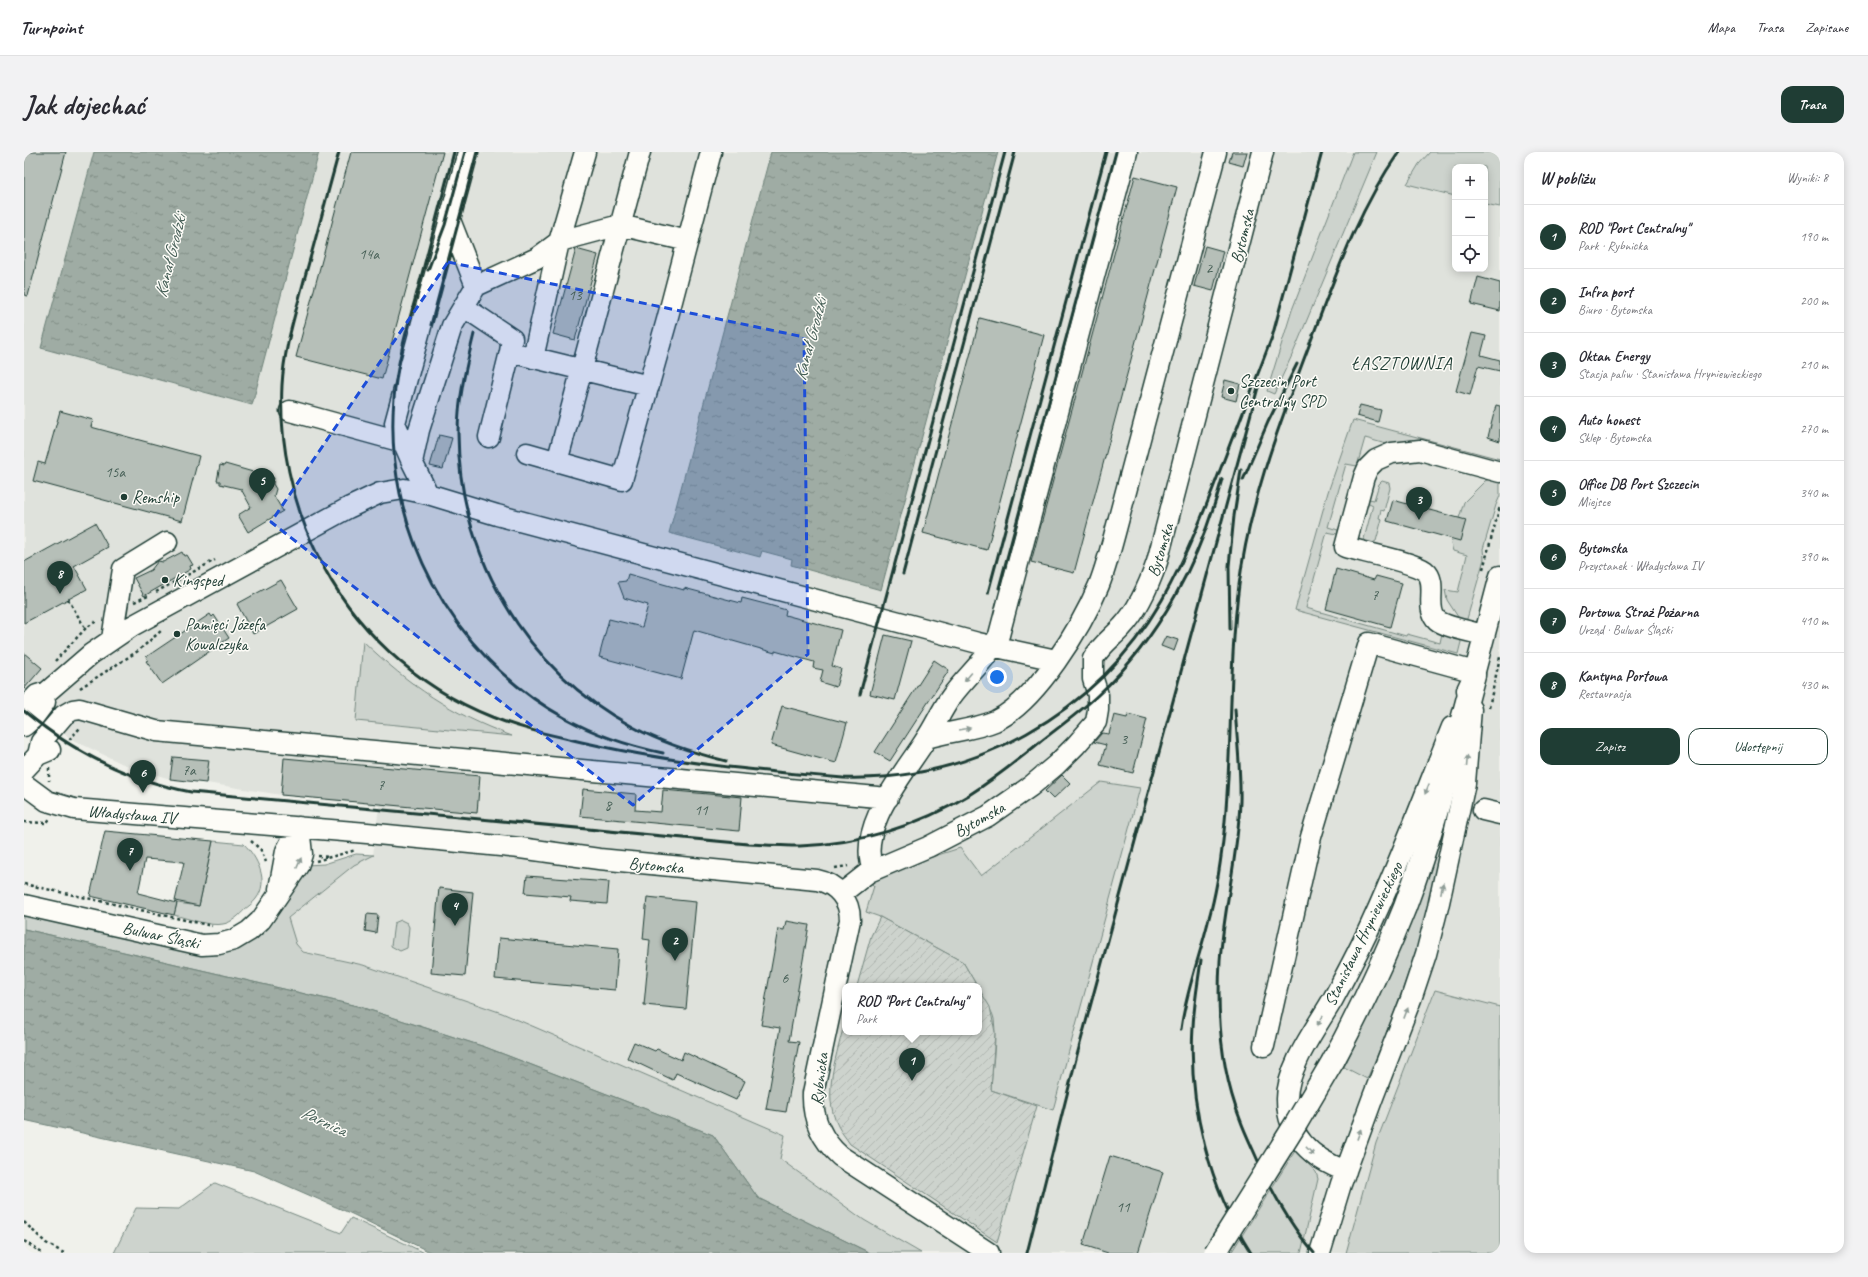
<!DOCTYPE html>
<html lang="pl">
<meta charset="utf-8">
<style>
body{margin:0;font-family:Caveat,sans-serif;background:#f2f2f3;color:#2b2b33}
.controls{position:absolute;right:12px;top:12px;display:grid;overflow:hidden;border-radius:8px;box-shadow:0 2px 10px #0003}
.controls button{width:36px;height:36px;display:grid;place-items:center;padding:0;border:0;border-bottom:1px solid #e1e1e2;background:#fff;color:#2b2b33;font:20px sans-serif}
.you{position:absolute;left:973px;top:525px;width:14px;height:14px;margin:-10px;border:3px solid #fff;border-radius:50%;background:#1a73e8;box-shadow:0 0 0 6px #1a73e833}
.badge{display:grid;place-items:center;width:26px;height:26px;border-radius:50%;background:#1f3d34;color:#fff;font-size:13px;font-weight:700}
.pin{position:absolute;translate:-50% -33px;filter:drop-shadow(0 1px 2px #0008)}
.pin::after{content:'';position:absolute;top:21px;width:14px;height:12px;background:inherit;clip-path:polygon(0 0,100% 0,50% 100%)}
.popup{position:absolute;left:818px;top:831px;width:140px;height:52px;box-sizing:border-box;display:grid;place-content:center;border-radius:8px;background:#fff;filter:drop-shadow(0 1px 3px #0005);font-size:13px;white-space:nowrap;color:#7c7c81}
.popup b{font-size:15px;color:#2b2b33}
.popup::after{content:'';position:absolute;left:50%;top:100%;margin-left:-8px;border:8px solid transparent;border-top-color:#fff}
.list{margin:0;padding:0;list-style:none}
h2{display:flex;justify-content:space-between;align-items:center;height:52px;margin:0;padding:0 16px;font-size:17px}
h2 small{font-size:13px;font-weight:400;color:#7c7c81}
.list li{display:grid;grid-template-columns:26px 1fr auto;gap:12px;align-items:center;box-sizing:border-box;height:64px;padding:0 16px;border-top:1px solid #e1e1e2}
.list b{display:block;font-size:15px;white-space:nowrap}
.list p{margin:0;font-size:13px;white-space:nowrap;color:#7c7c81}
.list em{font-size:13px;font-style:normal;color:#7c7c81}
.actions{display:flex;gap:8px;padding:12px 16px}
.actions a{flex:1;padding:9px 0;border:1px solid #1f3d34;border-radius:12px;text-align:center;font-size:14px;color:#1f3d34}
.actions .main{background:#1f3d34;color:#fff}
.icon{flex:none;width:22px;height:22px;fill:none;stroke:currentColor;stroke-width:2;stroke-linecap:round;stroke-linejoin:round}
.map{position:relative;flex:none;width:1476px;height:1101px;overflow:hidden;border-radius:12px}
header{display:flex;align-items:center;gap:24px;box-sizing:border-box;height:56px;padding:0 20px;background:#fff;border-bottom:1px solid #e1e1e2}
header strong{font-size:19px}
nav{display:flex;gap:22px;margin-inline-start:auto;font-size:14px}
.intro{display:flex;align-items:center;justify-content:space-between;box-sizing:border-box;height:96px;padding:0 24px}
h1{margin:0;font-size:28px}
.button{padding:10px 18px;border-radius:12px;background:#1f3d34;color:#fff;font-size:14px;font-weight:700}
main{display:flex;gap:24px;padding:0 24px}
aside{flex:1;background:#fff;border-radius:12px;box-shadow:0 2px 10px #0003}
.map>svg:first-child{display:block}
.built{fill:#dfe2dc;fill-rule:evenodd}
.grass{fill:#cdd3cd;stroke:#768880}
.garden{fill:url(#garden-furrows);stroke:#768880}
.water{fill:url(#water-ripples);stroke:#6c8077}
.building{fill:#b6bfb8;stroke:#1f3d34}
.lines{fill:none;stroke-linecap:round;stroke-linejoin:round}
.minor-casing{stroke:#1f3d34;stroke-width:23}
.major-casing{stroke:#1f3d34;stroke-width:25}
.path{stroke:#1f3d34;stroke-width:2.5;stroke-dasharray:3 3;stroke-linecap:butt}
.minor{stroke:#fdfcf7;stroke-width:20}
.major{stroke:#fdfcf7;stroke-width:22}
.rail{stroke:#1f3d34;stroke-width:3}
.major-bridge-casing{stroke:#1f3d34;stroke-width:25;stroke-linecap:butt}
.major-bridge{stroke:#fdfcf7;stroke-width:22}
.oneway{fill:#8e9c96}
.marked{fill:#1d4ed8;fill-opacity:0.2;stroke:#1d4ed8;stroke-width:3;stroke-dasharray:8 5;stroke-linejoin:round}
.poi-dot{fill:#1f3d34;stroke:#fdfcf7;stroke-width:1.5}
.labels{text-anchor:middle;stroke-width:3;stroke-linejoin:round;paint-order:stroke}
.number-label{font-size:15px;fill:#455e55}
.street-label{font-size:17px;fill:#1f3d34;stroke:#fdfcf7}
.poi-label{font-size:17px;fill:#1f3d34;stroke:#fdfcf7;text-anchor:start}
.water-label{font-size:18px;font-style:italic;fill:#455e56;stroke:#fdfcf7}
.neighbourhood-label{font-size:18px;letter-spacing:1px;fill:#1f3d34;stroke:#fdfcf7}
</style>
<header>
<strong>Turnpoint</strong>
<nav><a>Mapa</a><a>Trasa</a><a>Zapisane</a></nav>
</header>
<div class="intro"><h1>Jak dojechać</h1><a class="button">Trasa</a></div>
<main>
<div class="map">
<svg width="1476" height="1101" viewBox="0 0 1476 1101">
<defs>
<pattern id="garden-furrows" width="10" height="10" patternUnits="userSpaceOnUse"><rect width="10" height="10" fill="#cdd3cd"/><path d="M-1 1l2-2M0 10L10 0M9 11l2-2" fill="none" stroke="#b0b6b1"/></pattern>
<pattern id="water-ripples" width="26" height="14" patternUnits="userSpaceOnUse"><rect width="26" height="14" fill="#9faca4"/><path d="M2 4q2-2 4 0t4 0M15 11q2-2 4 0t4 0" fill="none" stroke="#818d86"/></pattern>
</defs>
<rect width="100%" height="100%" fill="#f0f1eb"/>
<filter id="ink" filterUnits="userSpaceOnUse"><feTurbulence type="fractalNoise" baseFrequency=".025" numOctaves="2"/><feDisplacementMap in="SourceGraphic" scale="8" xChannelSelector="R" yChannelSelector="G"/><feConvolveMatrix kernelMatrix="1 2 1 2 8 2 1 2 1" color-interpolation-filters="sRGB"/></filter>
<g filter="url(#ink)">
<path class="built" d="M0 0H70L18 196 227 253 295 0H747L645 381 736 405 738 399 768 407 767 413 857 438 974 0H1476V1101H897L840 1068 756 1007 761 983 478 861 339 813 274 798 261 769 328 713 349 703 355 654 257 643 183 631 146 627 99 612 51 589 25 572 0 546ZM1431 15H1461V117H1431ZM821 834H955V880H821Z"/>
<path class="grass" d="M1329 0H1353L1270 199 1250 242 1243 239 1268 158Z
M1406 0H1476V55L1461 52V15H1431V44L1383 32 1395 12Z
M1329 268 1476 307V313L1387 288C1372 298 1357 290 1341 286L1333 314 1322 312 1304 375 1314 378V381L1313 382 1303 380 1282 456 1382 484 1383 482 1416 491 1418 481 1434 485 1437 490 1434 502 1271 458 1304 340Z
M1465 327 1476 328V344L1472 353 1459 397 1460 407 1443 467 1436 468 1423 448 1421 438 1434 440 1443 403 1429 399 1427 392 1440 350 1461 329Z
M1358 329 1365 331 1366 336 1360 359 1357 358 1355 366 1358 367 1352 389 1347 392 1343 390 1340 387 1349 353 1343 350 1345 347 1350 348 1355 332Z
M339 489C386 534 427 562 488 584L332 569Z
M1077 630 1116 636 1029 958 967 938C968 915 973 890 970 867 968 856 955 844 955 834H953L939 810 856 765 842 760 850 734 847 731 892 710 936 696 957 724Z
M1431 633C1423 671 1418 710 1408 747 1390 808 1369 868 1343 927L1320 915 1360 833 1396 745Z
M189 689 220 692C233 705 246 729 232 747 229 751 225 754 221 757 216 763 207 771 199 772 187 775 163 766 150 763L153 751 175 754Z
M332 702 350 703 330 713 264 766 272 792 279 800 339 813 478 861 761 983 756 1007 840 1068 897 1101H846L734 1046 689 983 461 895 333 854 0 777V760L192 801 282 713 300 712Z
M377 768 383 771 385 775 383 796 376 799 367 794 370 771Z
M1411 838 1476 855V1101H1322L1352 991Z
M1271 999 1292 1020 1294 1027 1277 1101H1207Z
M191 1031 317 1081 327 1066 401 1101H90L112 1056 155 1057Z"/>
<path class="garden" d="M856 765 939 810 953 834H833L847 784Z
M955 837 966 855 971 880 967 938 1013 954 973 1090 826 992C822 986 817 980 814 974 797 941 814 901 821 868V880H955Z"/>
<path class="water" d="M70 0H295L228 253 17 196Z
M747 0H974L857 438 767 413 768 407 738 399 736 405 645 381Z
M0 777 333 854 461 895 689 983 734 1046 846 1101H408L328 1062 230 1019 0 968Z"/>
<path class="building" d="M0 0H42L4 144 0 143Z
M327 0H419L358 227 272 205Z
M1208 0H1223L1219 14 1205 10Z
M1111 24 1153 35 1050 421 1007 410Z
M1181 94 1199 99 1189 139 1170 134Z
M552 97 574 103 551 188 529 182Z
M1454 125 1476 131V159L1447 152Z
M956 166 1020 183 963 398 899 381Z
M1448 181 1462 184 1457 203 1476 208V219L1454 214 1446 243 1432 239Z
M1201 228 1216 232 1212 249 1197 245Z
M1336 253 1357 258 1354 270 1333 264Z
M1472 253 1476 254V289L1464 285Z
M36 259 69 268 67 275 175 304 158 369 9 329 14 310 21 312Z
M415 283 428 286 419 317 406 314Z
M201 312 250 326 249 332 252 337 250 344 259 359 224 380 214 363 227 355 217 337 196 332V329H193L196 313 200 314Z
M1369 348 1442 368 1436 389 1363 369Z
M71 371 84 395 50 414 63 437 0 471V410Z
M158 400 160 404 163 403 169 413 166 414 167 417 120 444 110 426 127 418 134 409 139 410Z
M1312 417 1350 428 1352 424 1378 431 1366 475 1302 457Z
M604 422 660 438V436L717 451 718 446 745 453 762 458 761 463 817 478 808 514 817 517 812 535 796 530 799 518 789 516 790 510 751 499V501L670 478 657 527 575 505 585 467 618 475 624 453 600 446 594 430 602 429Z
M257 428 274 457 229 482 213 452Z
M186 462 188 465 190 463 205 486 138 532 122 509 124 508 122 505Z
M861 483 887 489 871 548 846 542Z
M1142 484 1154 488 1150 499 1137 494Z
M0 501 18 516 0 537Z
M910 508 925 518 866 609 851 600Z
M758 554 823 571 812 611 747 593Z
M1104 562 1123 567 1109 621 1076 613 1082 593 1070 590 1078 581 1085 582 1090 563 1103 566Z
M149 605 185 608 182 631 146 627Z
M260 606 456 624 453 661 257 643Z
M1038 623 1046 631 1029 647 1021 639Z
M559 637 612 642 611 658 637 660 639 638 718 645 715 679 556 664Z
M81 679 189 689 175 754 151 749 160 710 121 707 114 741 153 751 150 763 66 744Z
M503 724 585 730 583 752 546 749 547 745 501 741Z
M415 736 449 740 441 824 407 821Z
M623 745 672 750 662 857 620 853 626 788 619 787Z
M343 762 354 763 352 781 341 779Z
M762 769 785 773 765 889 775 890 762 960 742 957 756 876 737 873 754 777 760 778Z
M475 786 594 797 591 838 471 827Z
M610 890 631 899 633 897 657 908 660 900 721 929 712 948 652 921 649 928 603 906Z
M1086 1004 1139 1020 1114 1101H1084L1059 1093Z"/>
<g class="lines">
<g class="minor-casing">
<path id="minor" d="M426 68 452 134
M440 155 488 187 486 200
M509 206 535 90 561 0
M266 259 379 290
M465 285 486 200 625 234
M503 301 598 328 643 168 687 0
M388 310 371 271 444 0
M533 310 616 0
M404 342 388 310 395 278 428 174 452 134 513 106 536 89 596 73 664 89
M1460 483C1449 480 1421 475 1413 468 1400 456 1415 430 1401 419 1389 410 1338 400 1321 395L1340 325 1344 316 1352 308 1368 301 1396 298 1476 320
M88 487 99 417 143 390
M1443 538 1450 523 1476 424
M0 557 13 543 23 540 67 502 108 474 324 356 356 341 380 337 404 342 473 363 954 491 1032 508
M0 574 9 566 21 550
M903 586C925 579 950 578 971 569 1012 550 1058 474 1075 433 1082 415 1087 396 1092 377L1192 0
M14 603 17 590 40 563 49 558 56 557 132 579 864 646
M0 618 14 603 26 598
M0 632 23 649 50 657 343 681 496 696 575 707 793 728C813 732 826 748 826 768L789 941C788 966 797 987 816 1004L965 1101
M1459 658 1476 662
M849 718C832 675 881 621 902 587 911 574 917 559 927 545 942 524 964 507 975 483L1103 0
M255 737 262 699 275 675
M817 742 845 720 904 695 964 664 1007 634 1032 613 1052 593 1072 570 1074 558V543L1069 527V507C1076 494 1089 485 1098 475 1115 457 1125 433 1133 410L1239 0
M0 753 178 793 195 792 210 788 225 779 237 768 274 714 278 702 275 675
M1240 894 1287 685 1345 491 1451 520
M1322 1019C1289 1007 1263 985 1263 947 1263 914 1293 875 1309 847 1323 821 1337 795 1349 768 1378 705 1402 640 1428 575
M1296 1101 1317 1032 1349 945 1387 847 1402 802 1414 755 1441 631 1447 557"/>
</g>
<g class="major-casing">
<path id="major" d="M1309 909C1336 859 1360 808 1381 755 1409 680 1429 601 1450 523"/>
</g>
<path class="path" d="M1459 417 1476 354
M132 440 191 408
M44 447 61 476
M110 450 124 444
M31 509 62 476 74 468
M56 536 114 499 138 478
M1465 555 1476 505
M41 592 57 575
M25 616V629
M0 670 22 671 26 667
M227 689 237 698 242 710
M294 704 305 705
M292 709 332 698
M811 716 824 714
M0 732 188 774
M0 1070 22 1091 40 1101
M0 1089 18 1101"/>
<use href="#minor" class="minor"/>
<use href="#major" class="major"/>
<path class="rail" d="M315 0C303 43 292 86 280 128 271 163 260 197 258 233 255 291 268 350 293 402 328 475 392 535 468 565 500 578 533 584 567 592 649 611 735 619 819 626 950 630 1072 562 1138 448 1168 395 1189 336 1211 279
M430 0C418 46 406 91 394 137 384 173 373 209 370 246 359 375 427 504 541 566 572 583 605 594 639 601
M404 118 421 73 441 0
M407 173 453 0
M450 182C442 215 434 247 434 281 435 403 500 517 609 575 638 591 670 601 702 609
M1247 189 1298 0
M1210 284 1248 185
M1219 328 1244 270 1273 212
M879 422 991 0
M975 436 1092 0
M964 441 1082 0
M1206 477 1205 414 1210 364 1217 318
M836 542 981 0
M1211 557C1213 588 1217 619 1216 650 1214 704 1200 756 1196 809 1193 861 1197 919 1216 967 1221 981 1228 995 1234 1009 1249 1042 1266 1073 1290 1101
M0 559C49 600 104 628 167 640L724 692C741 693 758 694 776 694 834 692 895 674 945 643 970 627 993 609 1016 590 1035 575 1056 560 1074 543 1136 486 1176 408 1198 327
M1177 808C1174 831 1170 852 1169 875 1164 953 1185 1035 1227 1101
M1157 877C1162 839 1176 804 1185 766 1192 741 1196 715 1199 689 1209 604 1204 518 1215 433 1226 347 1256 271 1286 191 1311 125 1334 58 1375 0
M1003 1101 1053 903 1236 228"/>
<g class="major-bridge-casing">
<path id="major-bridge" d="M1191 1101 1273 970 1309 909"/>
</g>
<use href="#major-bridge" class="major-bridge"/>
</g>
<defs><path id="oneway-solid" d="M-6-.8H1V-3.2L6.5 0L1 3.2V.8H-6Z"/></defs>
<g class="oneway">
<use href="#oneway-solid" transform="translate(944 525) rotate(130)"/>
<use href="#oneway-solid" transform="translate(941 577) rotate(-10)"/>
<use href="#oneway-solid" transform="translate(1443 609) rotate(-85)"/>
<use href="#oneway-solid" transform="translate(1403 637) rotate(112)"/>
<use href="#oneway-solid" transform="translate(275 711) rotate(-67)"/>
<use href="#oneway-solid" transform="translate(1418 736) rotate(-78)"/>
<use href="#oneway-solid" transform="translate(1382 861) rotate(-69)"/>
<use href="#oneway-solid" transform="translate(1296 869) rotate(121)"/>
<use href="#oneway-solid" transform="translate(1335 982) rotate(-70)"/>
<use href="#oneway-solid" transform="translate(1286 999) rotate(46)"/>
</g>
</g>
<path class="marked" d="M424 110 780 185 784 502 609 653 247 370Z"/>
<g class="poi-dot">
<circle cx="1207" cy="239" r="4"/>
<circle cx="100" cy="345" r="4"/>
<circle cx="141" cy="428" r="4"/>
<circle cx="153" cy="482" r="4"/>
</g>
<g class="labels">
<g class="number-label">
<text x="345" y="107">14a</text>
<text x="1185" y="121">2</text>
<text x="551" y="148">13</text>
<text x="91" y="325">15a</text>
<text x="1351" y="448">7</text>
<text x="1100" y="592">3</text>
<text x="165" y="623">7a</text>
<text x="357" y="638">7</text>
<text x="584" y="658">8</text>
<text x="677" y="663">11</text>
<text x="761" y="831">6</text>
<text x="1099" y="1060">11</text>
</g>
<g class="street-label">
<text transform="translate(1218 84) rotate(-76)" y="6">Bytomska</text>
<text transform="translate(1136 398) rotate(-73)" y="6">Bytomska</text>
<text transform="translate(108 662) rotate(5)" y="6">Władysława IV</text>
<text transform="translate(955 667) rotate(-29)" y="6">Bytomska</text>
<text transform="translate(632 713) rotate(5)" y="6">Bytomska</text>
<text transform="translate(1339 782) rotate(-64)" y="6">Stanisława Hryniewieckiego</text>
<text transform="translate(137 783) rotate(12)" y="6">Bulwar Śląski</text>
<text transform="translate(795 927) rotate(-83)" y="6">Rybnicka</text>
</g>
<g class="poi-label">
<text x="1215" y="235">Szczecin Port<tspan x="1215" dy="20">Centralny SPD</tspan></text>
<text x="108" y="351">Remship</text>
<text x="149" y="434">Kingsped</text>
<text x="161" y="478">Pamięci Józefa<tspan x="161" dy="20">Kowalczyka</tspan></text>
</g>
<g class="water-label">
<text transform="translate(146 104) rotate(-76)" y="6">Kanał Grodzki</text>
<text transform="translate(786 187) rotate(-75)" y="6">Kanał Grodzki</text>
<text transform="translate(300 969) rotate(25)" y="6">Parnica</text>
</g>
<g class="neighbourhood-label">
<text x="1378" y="217">ŁASZTOWNIA</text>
</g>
</g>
</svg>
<div class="controls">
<button>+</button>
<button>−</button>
<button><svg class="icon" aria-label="locate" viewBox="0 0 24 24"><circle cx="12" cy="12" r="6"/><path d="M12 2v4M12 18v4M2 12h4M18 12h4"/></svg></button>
</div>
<div class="you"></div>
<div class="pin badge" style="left:888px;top:929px">1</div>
<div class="popup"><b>ROD &quot;Port Centralny&quot;</b>Park</div>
<div class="pin badge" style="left:651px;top:809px">2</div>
<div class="pin badge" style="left:1395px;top:368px">3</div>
<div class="pin badge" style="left:431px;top:774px">4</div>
<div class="pin badge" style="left:238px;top:349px">5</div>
<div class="pin badge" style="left:119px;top:641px">6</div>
<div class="pin badge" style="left:106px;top:719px">7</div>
<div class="pin badge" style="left:36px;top:442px">8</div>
</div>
<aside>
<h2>W pobliżu<small>Wyniki: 8</small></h2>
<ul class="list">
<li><span class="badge">1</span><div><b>ROD &quot;Port Centralny&quot;</b><p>Park · Rybnicka</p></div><em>190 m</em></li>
<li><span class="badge">2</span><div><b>Infra port</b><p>Biuro · Bytomska</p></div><em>200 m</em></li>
<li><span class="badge">3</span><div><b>Oktan Energy</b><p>Stacja paliw · Stanisława Hryniewieckiego</p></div><em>210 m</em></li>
<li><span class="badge">4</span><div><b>Auto honest</b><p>Sklep · Bytomska</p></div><em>270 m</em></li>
<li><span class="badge">5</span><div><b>Office DB Port Szczecin</b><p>Miejsce</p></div><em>340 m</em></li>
<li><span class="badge">6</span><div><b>Bytomska</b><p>Przystanek · Władysława IV</p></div><em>390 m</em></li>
<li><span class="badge">7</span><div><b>Portowa Straż Pożarna</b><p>Urząd · Bulwar Śląski</p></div><em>410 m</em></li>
<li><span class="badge">8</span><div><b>Kantyna Portowa</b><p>Restauracja</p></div><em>430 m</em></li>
</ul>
<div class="actions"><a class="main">Zapisz</a><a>Udostępnij</a></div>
</aside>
</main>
